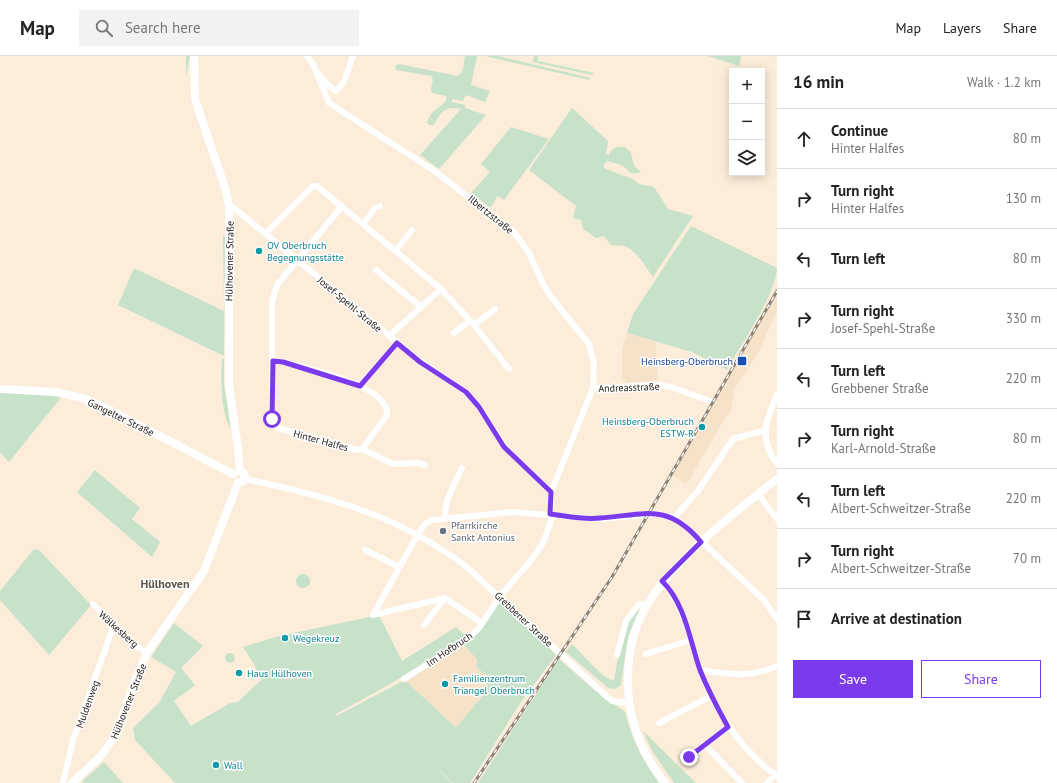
<!DOCTYPE html>
<meta charset="utf-8">
<style>
body{margin:0;font-family:"PT Sans",sans-serif;background:#f2f2f2;color:#222}
.controls{position:absolute;right:12px;top:12px;display:grid;overflow:hidden;border-radius:0px;box-shadow:0 2px 10px #0003}
.controls button{width:36px;height:36px;display:grid;place-items:center;padding:0;border:0;border-bottom:1px solid #e0e0e0;background:#fff;color:#222;font:20px sans-serif}
.stop{position:absolute;width:12px;height:12px;margin:-9px;border:3px solid #7c3aed;border-radius:50%;background:#fff}
.stop.end{background:#7c3aed;border-color:#fff;box-shadow:0 1px 4px #0008}
.list{margin:0;padding:0;list-style:none}
h2{display:flex;justify-content:space-between;align-items:center;height:52px;margin:0;padding:0 16px;font-size:17px}
h2 small{font-size:13px;font-weight:400;color:#767676}
.list li{display:grid;grid-template-columns:26px 1fr auto;gap:12px;align-items:center;box-sizing:border-box;height:60px;padding:0 16px;border-top:1px solid #e0e0e0}
.list b{display:block;font-size:15px;white-space:nowrap}
.list p{margin:0;font-size:13px;white-space:nowrap;color:#767676}
.list em{font-size:13px;font-style:normal;color:#767676}
.actions{display:flex;gap:8px;padding:12px 16px}
.actions a{flex:1;padding:9px 0;border:1px solid #7c3aed;border-radius:0px;text-align:center;font-size:14px;color:#7c3aed}
.actions .main{background:#7c3aed;color:#fff}
.icon{flex:none;width:22px;height:22px;fill:none;stroke:currentColor;stroke-width:2;stroke-linecap:round;stroke-linejoin:round}
.map{position:relative;flex:none;width:777px;height:727px;overflow:hidden}
header{display:flex;align-items:center;gap:24px;box-sizing:border-box;height:56px;padding:0 20px;background:#fff;border-bottom:1px solid #e0e0e0}
header strong{font-size:19px}
nav{display:flex;gap:22px;margin-inline-start:auto;font-size:14px}
.search{width:280px;height:36px;background:#f2f2f2;display:flex;align-items:center;gap:10px;box-sizing:border-box;padding:0 14px;border-radius:0px;color:#767676;font-size:15px}
main{display:flex}
aside{flex:1;background:#fff}
.map>svg:first-child{display:block}
.built{fill:#f5e2c8}
.green{fill:#c7e2c8}
.lines{fill:none;stroke-linecap:round;stroke-linejoin:round}
.minor{stroke:#fff;stroke-width:6}
.major{stroke:#fff;stroke-width:8}
.rail-casing{stroke:#8d8476;stroke-width:3}
.rail{stroke:#fff;stroke-width:1.5;stroke-dasharray:4.5;stroke-linecap:butt}
.route{stroke:#7c3aed;stroke-width:5}
.culture-dot{fill:#0f9aa8;stroke:#fff;stroke-width:1.5}
.transit-dot{fill:#1a4fb4;stroke:#fff;stroke-width:1.5}
.worship-dot{fill:#6b7280;stroke:#fff;stroke-width:1.5}
.labels{text-anchor:middle;stroke-width:3;stroke-linejoin:round;paint-order:stroke}
.street-label{font-size:10px;fill:#1c1710;stroke:#fff}
.culture-label{font-size:10px;fill:#0d838f;stroke:#fff;text-anchor:start}
.transit-label{font-size:10px;fill:#164399;stroke:#fff;text-anchor:end}
.worship-label{font-size:10px;fill:#5b616d;stroke:#fff;text-anchor:start}
.quarter-label{font-size:12px;font-weight:bold;fill:#5f5342;stroke:#fff}
</style>
<header>
<strong>Map</strong>
<div class="search"><svg class="icon" aria-label="search" viewBox="0 0 24 24"><circle cx="10" cy="10" r="6"/><path d="M15 15l6 6"/></svg>Search here</div>
<nav><a>Map</a><a>Layers</a><a>Share</a></nav>
</header>
<main>
<div class="map">
<svg width="777" height="727" viewBox="0 0 777 727">
<rect width="100%" height="100%" fill="#fbedd9"/>
<path class="built" d="M777 228V255L757 299 735 332 730 359H727L686 429 670 417 729 318 763 257Z
M627 277 656 286 658 324 625 327V323L622 322V294Z
M463 588 478 603 476 611 486 619 488 633 456 672 405 624Z"/>
<path class="green" d="M186 0H190L186 21Z
M465 0H477L471 29 490 35 485 46 466 39 463 45 452 43V46L465 49V52L486 59 439 113 420 99 461 53C446 49 440 56 434 69H429L427 66 431 58 446 45V40L432 37 431 33 433 23 431 20 396 14 395 10 399 8 458 20 463 14Z
M485 0H497L591 22 589 24Z
M534 0H538V5L594 17 592 19 533 6Z
M708 0H741L739 10Z
M572 52 608 85 606 98 609 99C612 91 618 90 625 91L631 97 634 110 641 116C628 121 630 113 621 109 617 107 612 107 608 105L604 108V112L621 119 631 122 639 128 654 131 668 153 693 160 653 221C646 212 637 194 624 190 620 189 616 190 611 189L604 180 596 182 583 173 581 164 573 162 576 150 529 114Z
M511 71 549 83 504 144 498 140 490 152 471 137 490 116 481 108Z
M691 170 777 212C777 236 740 290 727 314L692 296 627 277 633 258Z
M223 179 225 180 224 300 118 249 134 212 224 255Z
M222 302 224 303V329L231 373C220 356 221 322 222 302Z
M0 334 63 339 9 406 0 396Z
M95 414 140 452 132 463 160 486 152 501 77 436Z
M34 493 39 494 91 549 49 599 0 544V535Z
M296 525a7 7 0 1 1 14 0a7 7 0 1 1-14 0Z
M501 543 556 599 521 646 480 711 474 705 480 711 470 727H453L420 694 452 727H175L135 684 133 672 159 647 176 616 151 601 174 567 203 590 181 612 195 629 174 645 191 670 230 647 238 646 261 624 254 608 243 591 279 580 379 559 402 605 456 571 467 581 390 628 336 658V660L405 624 456 672 488 633 486 619 476 611 477 603 463 588Z
M640 552 628 581 621 629 615 633 608 632 566 596 572 588C580 595 605 626 614 624L618 601 629 563Z
M225 602a5 5 0 1 1 10 0a5 5 0 1 1-10 0Z
M559 603 591 631 625 656C633 686 641 702 659 727H478Z
M643 675 696 727H674L651 693Z
M104 706 123 727H84L82 725Z"/>
<g class="lines">
<path class="minor" d="M307 0 314 10 329 47 433 114 514 176 529 197 544 230 552 242 589 288 594 308 593 332 551 436V465L543 487 528 508 501 539 479 572 467 583 404 623
M316 16C324 22 327 31 336 35 345 28 349 11 353 0
M229 150 234 152 420 305 466 336 479 351 505 391 551 436
M363 168 375 152 380 150
M266 177 313 130H317L441 233 389 280
M396 194 412 174
M376 214 421 251
M441 233 474 269 509 313
M474 269 495 253
M454 277 470 265
M273 305 283 306C306 312 390 329 387 359L362 393 357 394 278 372 274 368 272 363V245L277 229 342 150
M360 329 397 287
M593 332 659 329 671 331 710 345
M777 338C766 365 758 383 777 408
M362 393 393 408 417 407 425 409
M245 423C327 440 402 460 469 513L606 640 612 645 628 647
M758 438 777 463
M445 462C444 445 455 427 462 412
M674 462 698 435 733 383 765 374
M365 494 399 511
M662 525C684 548 690 584 700 613 715 655 741 694 777 720
M445 542 482 567
M93 548 133 588 147 597
M373 559 418 478 425 468 432 464 512 456 599 463 657 458 674 462 683 468 764 544 777 563
M373 559 445 542
M424 569 445 542
M646 598 691 584
M617 599 626 565 639 548 646 549
M701 614C731 619 747 622 777 610
M659 667 711 640
M705 689 742 727
M689 701 728 671
M63 727 73 684 111 577 112 569
M767 727 775 719"/>
<path class="major" d="M194 0 195 43 226 135 229 150V329L238 392 240 415
M0 333 55 336 83 342 108 353 233 418
M238 427 242 426 245 421 244 417 240 415
M72 727 100 701 116 679 135 624 147 597 204 515 238 427
M665 727C642 698 629 667 628 630 626 565 653 534 696 491 723 465 748 446 777 423"/>
<g class="rail-casing">
<path id="rail" d="M474 727 612 521 777 235"/>
</g>
<use href="#rail" class="rail"/>
</g>
<g class="lines">
<path class="route" d="M272 363 273 305 283 306 360 330 397 287 420 306 466 336 479 351 504 391 551 436 550 458C567 460 583 464 600 462 645 459 667 446 701 486L662 525C685 547 690 585 700 614 708 634 718 653 728 671L689 701"/>
</g>
<g class="culture-dot">
<circle cx="259" cy="195" r="4"/>
<circle cx="702" cy="371" r="4"/>
<circle cx="285" cy="582" r="4"/>
<circle cx="239" cy="617" r="4"/>
<circle cx="445" cy="628" r="4"/>
<circle cx="216" cy="709" r="4"/>
</g>
<rect class="transit-dot" x="737" y="300" width="10" height="10" rx="2"/>
<circle class="worship-dot" cx="443" cy="475" r="4"/>
<g class="labels">
<g class="street-label">
<text transform="translate(491 158) rotate(39)" y="4">Ilbertzstraße</text>
<text transform="translate(229 205) rotate(-89)" y="4">Hülhovener Straße</text>
<text transform="translate(350 248) rotate(40)" y="4">Josef-Spehl-Straße</text>
<text transform="translate(629 331) rotate(-2)" y="4">Andreasstraße</text>
<text transform="translate(121 361) rotate(26)" y="4">Gangelter Straße</text>
<text transform="translate(321 384) rotate(15)" y="4">Hinter Halfes</text>
<text transform="translate(524 563) rotate(43)" y="4">Grebbener Straße</text>
<text transform="translate(119 573) rotate(42)" y="4">Wälkesberg</text>
<text transform="translate(449 593) rotate(-34)" y="4">Im Hofbruch</text>
<text transform="translate(128 645) rotate(-68)" y="4">Hülhovener Straße</text>
<text transform="translate(87 648) rotate(-70)" y="4">Muldenweg</text>
</g>
<g class="culture-label">
<text x="267" y="193">OV Oberbruch<tspan x="267" dy="12">Begegnungsstätte</tspan></text>
<text x="694" y="369" text-anchor="end">Heinsberg-Oberbruch<tspan x="694" dy="12">ESTW-R</tspan></text>
<text x="293" y="586">Wegekreuz</text>
<text x="247" y="621">Haus Hülhoven</text>
<text x="453" y="626">Familienzentrum<tspan x="453" dy="12">Triangel Oberbruch</tspan></text>
<text x="224" y="713">Wall</text>
</g>
<g class="transit-label">
<text x="733" y="309">Heinsberg-Oberbruch</text>
</g>
<g class="worship-label">
<text x="451" y="473">Pfarrkirche<tspan x="451" dy="12">Sankt Antonius</tspan></text>
</g>
<g class="quarter-label">
<text x="165" y="532">Hülhoven</text>
</g>
</g>
</svg>
<div class="controls">
<button>+</button>
<button>−</button>
<button><svg class="icon" aria-label="layers" viewBox="0 0 24 24"><path d="M12 4l9 5-9 5-9-5zM3 14l9 5 9-5"/></svg></button>
</div>
<div class="stop" style="left:272px;top:363px"></div>
<div class="stop end" style="left:689px;top:701px"></div>
</div>
<aside>
<h2>16 min<small>Walk · 1.2 km</small></h2>
<ul class="list">
<li><svg class="icon" aria-label="ahead" viewBox="0 0 24 24"><path d="M12 20V5M6 11l6-6 6 6"/></svg><div><b>Continue</b><p>Hinter Halfes</p></div><em>80 m</em></li>
<li><svg class="icon" aria-label="right" viewBox="0 0 24 24"><path d="M7 20v-9h11M14 6l5 5-5 5"/></svg><div><b>Turn right</b><p>Hinter Halfes</p></div><em>130 m</em></li>
<li><svg class="icon" aria-label="left" viewBox="0 0 24 24"><path d="M17 20v-9H6M10 6l-5 5 5 5"/></svg><div><b>Turn left</b></div><em>80 m</em></li>
<li><svg class="icon" aria-label="right" viewBox="0 0 24 24"><path d="M7 20v-9h11M14 6l5 5-5 5"/></svg><div><b>Turn right</b><p>Josef-Spehl-Straße</p></div><em>330 m</em></li>
<li><svg class="icon" aria-label="left" viewBox="0 0 24 24"><path d="M17 20v-9H6M10 6l-5 5 5 5"/></svg><div><b>Turn left</b><p>Grebbener Straße</p></div><em>220 m</em></li>
<li><svg class="icon" aria-label="right" viewBox="0 0 24 24"><path d="M7 20v-9h11M14 6l5 5-5 5"/></svg><div><b>Turn right</b><p>Karl-Arnold-Straße</p></div><em>80 m</em></li>
<li><svg class="icon" aria-label="left" viewBox="0 0 24 24"><path d="M17 20v-9H6M10 6l-5 5 5 5"/></svg><div><b>Turn left</b><p>Albert-Schweitzer-Straße</p></div><em>220 m</em></li>
<li><svg class="icon" aria-label="right" viewBox="0 0 24 24"><path d="M7 20v-9h11M14 6l5 5-5 5"/></svg><div><b>Turn right</b><p>Albert-Schweitzer-Straße</p></div><em>70 m</em></li>
<li><svg class="icon" aria-label="arrive" viewBox="0 0 24 24"><path d="M6 21V4h12l-3 4 3 4H6"/></svg><div><b>Arrive at destination</b></div></li>
</ul>
<div class="actions"><a class="main">Save</a><a>Share</a></div>
</aside>
</main>
